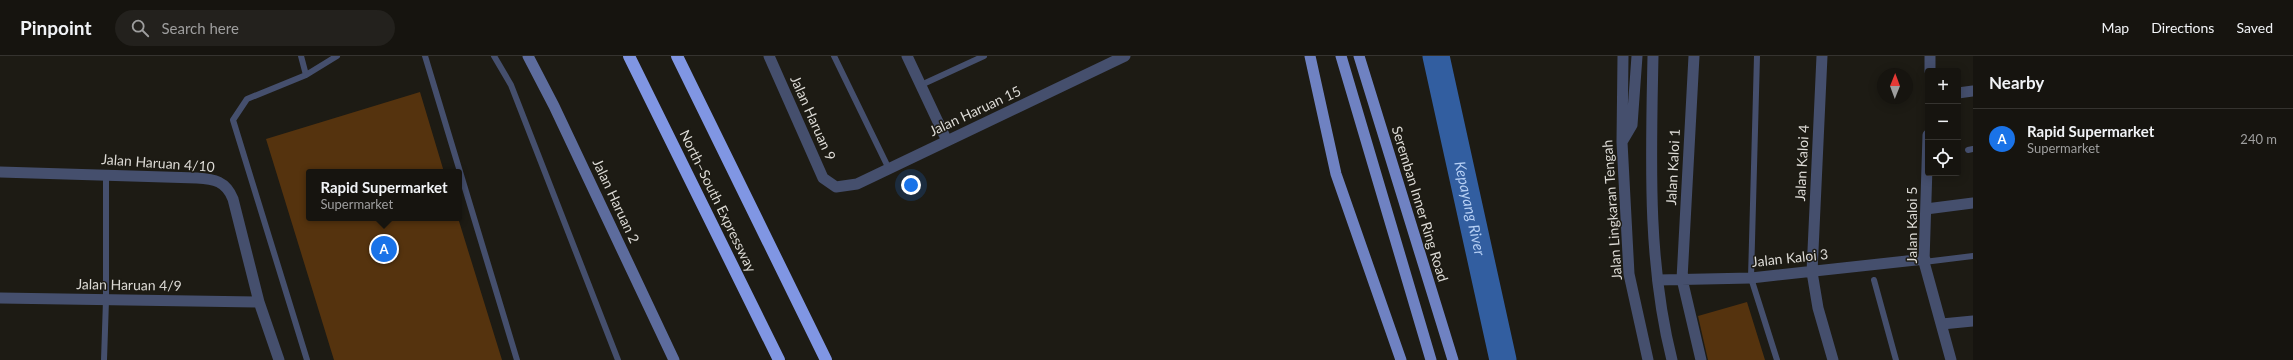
<!DOCTYPE html>
<meta charset="utf-8">
<style>
body{margin:0;font-family:Lato,sans-serif;background:#23211d;color:#f1f3f6}
.controls{position:absolute;right:12px;top:12px;display:grid;overflow:hidden;border-radius:4px;box-shadow:0 2px 10px #0003}
.controls button{width:36px;height:36px;display:grid;place-items:center;padding:0;border:0;border-bottom:1px solid #35332f;background:#16140f;color:#f1f3f6;font:20px sans-serif}
.compass{position:absolute;left:1877px;top:12px;width:36px;height:36px;border-radius:50%;background:#16140f;box-shadow:0 2px 10px #0003;rotate:1deg}
.you{position:absolute;left:911px;top:129px;width:14px;height:14px;margin:-10px;border:3px solid #fff;border-radius:50%;background:#1a73e8;box-shadow:0 0 0 6px #1a73e833}
.badge{display:grid;place-items:center;width:26px;height:26px;border-radius:50%;background:#1a73e8;color:#fff;font-size:13px;font-weight:700}
.pin{position:absolute;translate:-50% -50%;border:2px solid #fff;box-shadow:0 1px 4px #0006}
.popup{position:absolute;left:306px;top:113px;width:156px;height:52px;box-sizing:border-box;display:grid;place-content:center;border-radius:4px;background:#16140f;filter:drop-shadow(0 1px 3px #0005);font-size:13px;white-space:nowrap;color:#9e9e9e}
.popup b{font-size:15px;color:#f1f3f6}
.popup::after{content:'';position:absolute;left:50%;top:100%;margin-left:-8px;border:8px solid transparent;border-top-color:#16140f}
.list{margin:0;padding:0;list-style:none}
h2{display:flex;justify-content:space-between;align-items:center;height:52px;margin:0;padding:0 16px;font-size:17px}
h2 small{font-size:13px;font-weight:400;color:#9e9e9e}
.list li{display:grid;grid-template-columns:26px 1fr auto;gap:12px;align-items:center;box-sizing:border-box;height:60px;padding:0 16px;border-top:1px solid #35332f}
.list b{display:block;font-size:15px;white-space:nowrap}
.list p{margin:0;font-size:13px;white-space:nowrap;color:#9e9e9e}
.list em{font-size:13px;font-style:normal;color:#9e9e9e}
.icon{flex:none;width:22px;height:22px;fill:none;stroke:currentColor;stroke-width:2;stroke-linecap:round;stroke-linejoin:round}
.map{position:relative;flex:none;width:1973px;height:304px;overflow:hidden}
header{display:flex;align-items:center;gap:24px;box-sizing:border-box;height:56px;padding:0 20px;background:#16140f;border-bottom:1px solid #35332f}
header strong{font-size:19px}
nav{display:flex;gap:22px;margin-inline-start:auto;font-size:14px}
.search{width:280px;height:36px;background:#23211d;display:flex;align-items:center;gap:10px;box-sizing:border-box;padding:0 14px;border-radius:22px;color:#9e9e9e;font-size:15px}
main{display:flex}
aside{flex:1;background:#16140f}
.map>svg:first-child{display:block}
.lines{fill:none;stroke-linecap:round;stroke-linejoin:round}
.river{stroke:#325ea0;stroke-width:27}
.building{fill:#55330e}
.service{stroke:#454f6d;stroke-width:6}
.minor{stroke:#454f6d;stroke-width:11}
.tertiary{stroke:#454f6d;stroke-width:11}
.secondary{stroke:#5d6c9d;stroke-width:11}
.primary{stroke:#6f82c2;stroke-width:11}
.motorway{stroke:#8096e3;stroke-width:12}
.labels{text-anchor:middle;stroke-width:3;stroke-linejoin:round;paint-order:stroke}
.street-label{font-size:14px;fill:#dcdad5;stroke:#1d1b14}
.water-label{font-size:15px;font-style:italic;fill:#b6cff4;stroke:#1d1b14}
</style>
<header>
<strong>Pinpoint</strong>
<div class="search"><svg class="icon" aria-label="search" viewBox="0 0 24 24"><circle cx="10" cy="10" r="6"/><path d="M15 15l6 6"/></svg>Search here</div>
<nav><a>Map</a><a>Directions</a><a>Saved</a></nav>
</header>
<main>
<div class="map">
<svg width="1973" height="304" viewBox="0 0 1973 304">
<rect width="100%" height="100%" fill="#1d1b14"/>
<g class="lines">
<path class="river" id="s1" d="M1436 0 1503 304"/>
</g>
<path class="building" d="M420 36 444 116H309V162H458L502 304H334L266 83Z
M1747 246 1765 304H1708L1698 260Z"/>
<g class="lines">
<path class="service" d="M301 0 306 19 337 0
M425 0 517 304
M494 0 511 29 618 304
M834 0 889 113
M1757 0 1751 222 1777 304
M306 19 247 43 233 64 307 304
M921 29 984 0
M1968 94 1973 93
M1924 206 1973 200
M1874 224 1896 304
M104 304 106 244V118"/>
<path class="minor" d="M769 0 823 122 836 131 857 128 1125 0
M907 0 947 85
M1694 0 1682 223 1701 304
M1822 0 1812 216 1818 252 1833 304
M1930 15V0
M1958 37 1973 35
M1928 79 1924 206 1951 304
M0 116 197 122C214 123 226 125 233 143L259 246 279 304
M1926 153 1973 147
M1658 224 1751 222 1925 203
M0 242 259 246
M1942 268 1973 265"/>
<path class="tertiary" d="M1623 0 1622 86 1629 218 1648 304
M1653 0C1651 101 1647 206 1672 304
M1622 86 1632 69 1637 0"/>
<path class="secondary" d="M528 0 554 50 674 304"/>
<path class="primary" d="M1310 0 1336 118 1401 304
M1341 0 1431 304
M1359 0 1453 304"/>
<path class="motorway" d="M629 0 779 304
M677 0 826 304"/>
</g>
<g class="labels">
<g class="street-label">
<text transform="translate(975 55) rotate(-25)" y="5">Jalan Haruan 15</text>
<text transform="translate(813 62) rotate(66)" y="5">Jalan Haruan 9</text>
<text transform="translate(158 107) rotate(4)" y="5">Jalan Haruan 4/10</text>
<text transform="translate(1802 107) rotate(-87)" y="5">Jalan Kaloi 4</text>
<text transform="translate(1673 111) rotate(-87)" y="5">Jalan Kaloi 1</text>
<text transform="translate(616 145) rotate(65)" y="5">Jalan Haruan 2</text>
<text transform="translate(718 145) rotate(64)" y="5">North–South Expressway</text>
<text transform="translate(1420 148) rotate(73)" y="5">Seremban Inner Ring Road</text>
<text transform="translate(1612 154) rotate(-94)" y="5">Jalan Lingkaran Tengah</text>
<text transform="translate(1912 169) rotate(-90)" y="5">Jalan Kaloi 5</text>
<text transform="translate(1790 202) rotate(-6)" y="5">Jalan Kaloi 3</text>
<text transform="translate(129 229) rotate(1)" y="5">Jalan Haruan 4/9</text>
</g>
<g class="water-label">
<text dy="5" stroke="none"><textPath href="#s1" startOffset="156">Kepayang River</textPath></text>
</g>
</g>
</svg>
<div class="controls">
<button>+</button>
<button>−</button>
<button><svg class="icon" aria-label="locate" viewBox="0 0 24 24"><circle cx="12" cy="12" r="6"/><path d="M12 2v4M12 18v4M2 12h4M18 12h4"/></svg></button>
</div>
<svg class="compass" viewBox="-18 -18 36 36"><path d="M0-13l5 13h-10z" fill="#e53935"/><path d="M0 13l5-13h-10z" fill="#9e9e9e"/></svg>
<div class="you"></div>
<div class="pin badge" style="left:384px;top:193px">A</div>
<div class="popup"><b>Rapid Supermarket</b>Supermarket</div>
</div>
<aside>
<h2>Nearby<small></small></h2>
<ul class="list">
<li><span class="badge">A</span><div><b>Rapid Supermarket</b><p>Supermarket</p></div><em>240 m</em></li>
</ul>
</aside>
</main>
